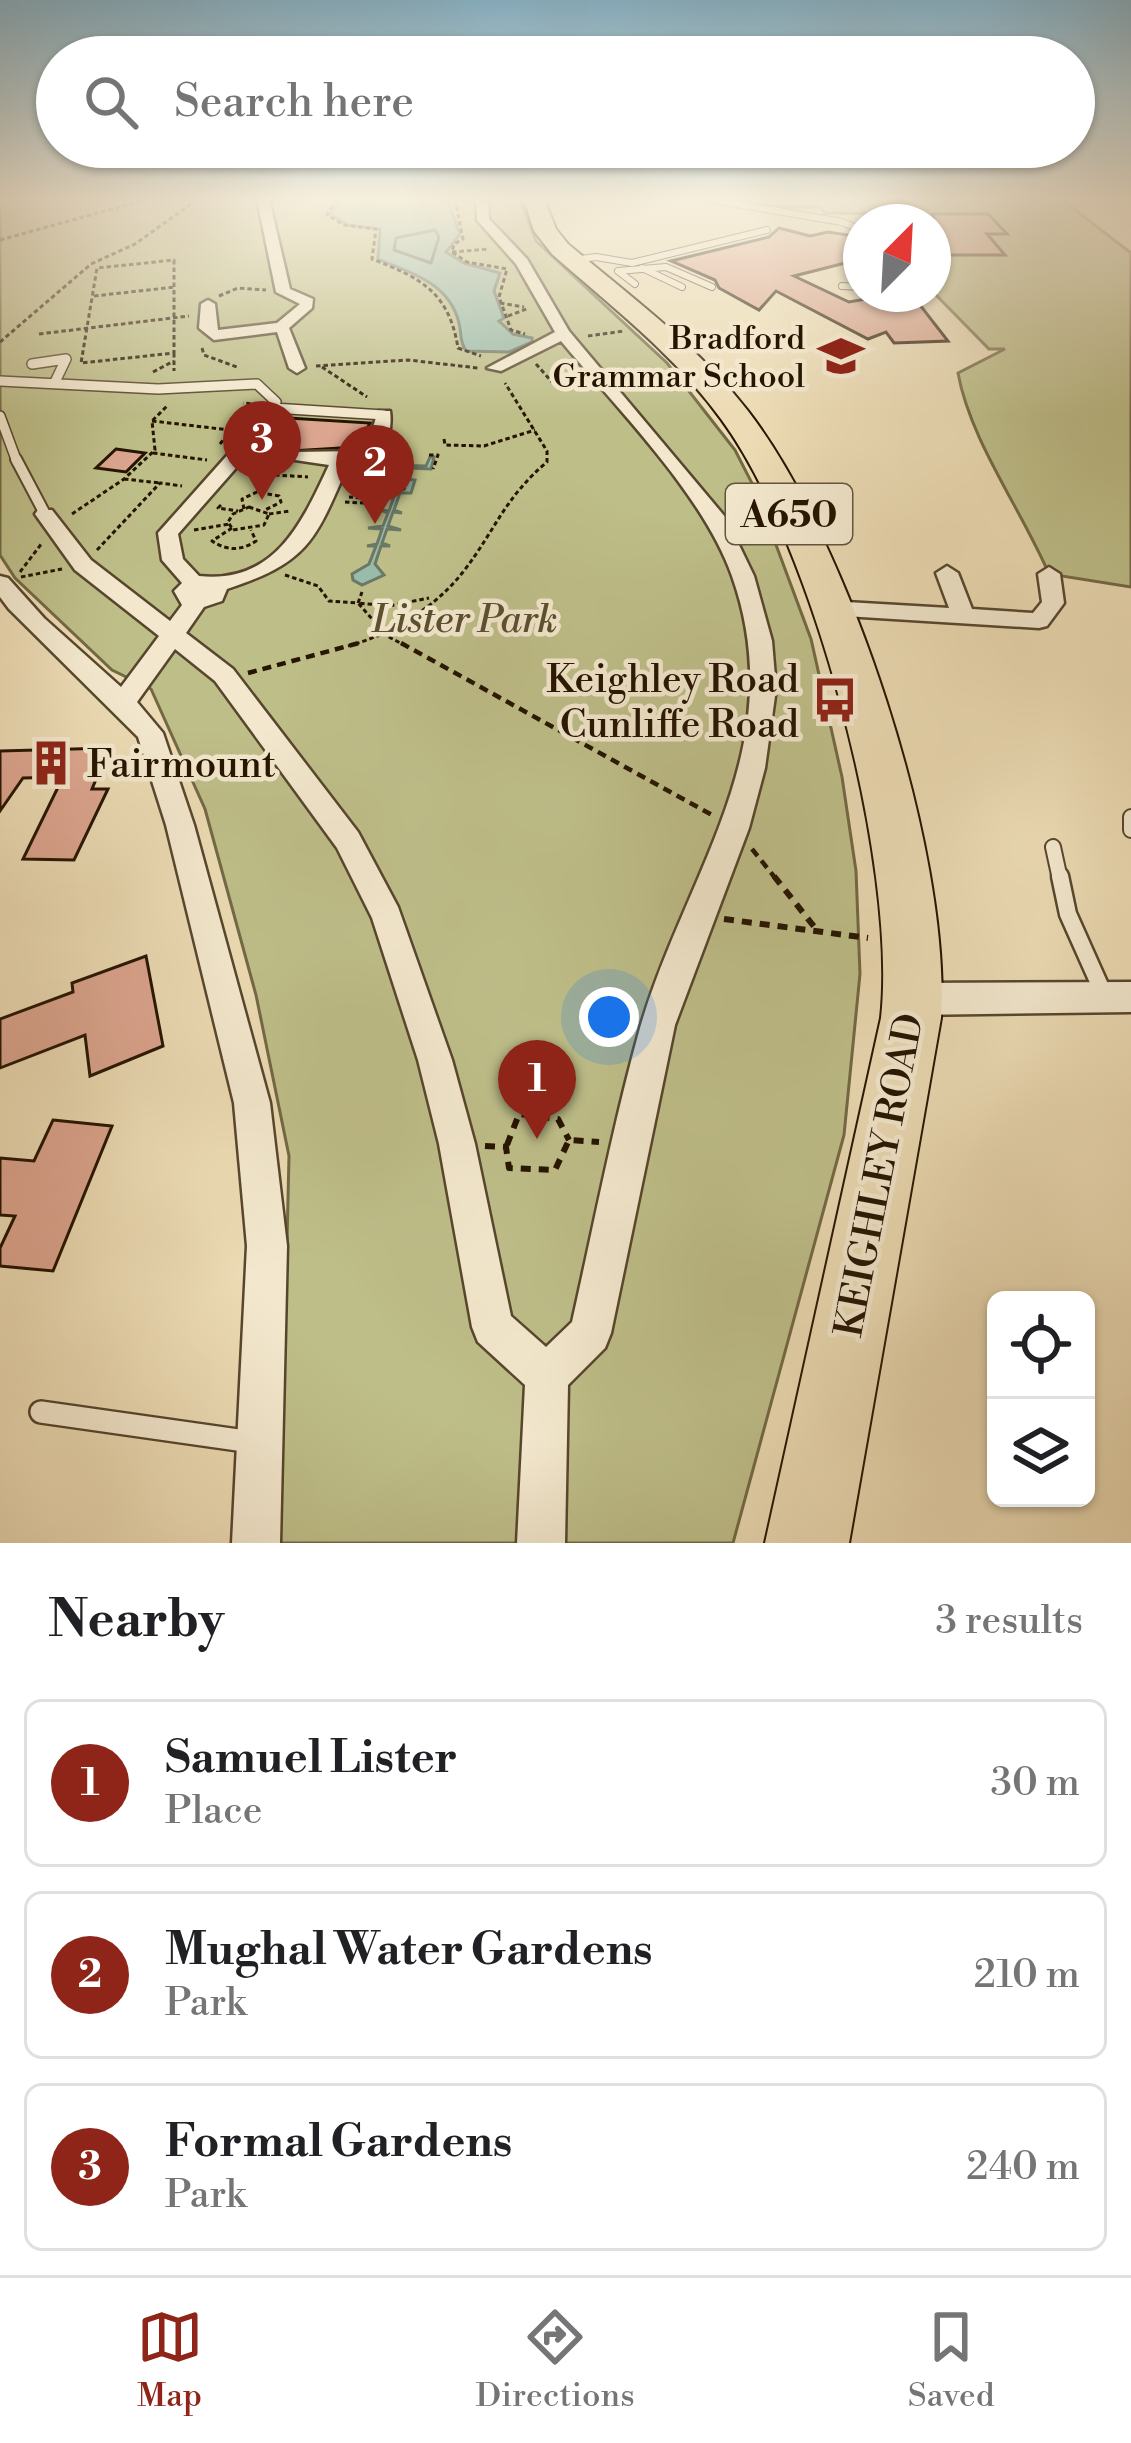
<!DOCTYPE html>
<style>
body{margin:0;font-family:"Libre Bodoni",serif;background:#f6f6f6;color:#202124}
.controls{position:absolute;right:36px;bottom:36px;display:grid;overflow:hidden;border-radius:18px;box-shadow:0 3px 9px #0004}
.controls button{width:108px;height:108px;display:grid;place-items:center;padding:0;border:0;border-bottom:3px solid #e0e0e0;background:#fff;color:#202124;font:60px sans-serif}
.compass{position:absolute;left:843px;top:204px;width:108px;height:108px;border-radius:50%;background:#fff;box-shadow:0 3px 9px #0004;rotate:24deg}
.you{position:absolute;left:609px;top:1017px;width:42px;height:42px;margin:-30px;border:9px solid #fff;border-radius:50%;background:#1a73e8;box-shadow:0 0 0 18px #1a73e833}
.badge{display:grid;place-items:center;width:78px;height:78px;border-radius:50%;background:#8f2418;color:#fff;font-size:39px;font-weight:700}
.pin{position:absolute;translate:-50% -99px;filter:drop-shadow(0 3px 6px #0008)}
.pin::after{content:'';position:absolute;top:63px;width:42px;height:36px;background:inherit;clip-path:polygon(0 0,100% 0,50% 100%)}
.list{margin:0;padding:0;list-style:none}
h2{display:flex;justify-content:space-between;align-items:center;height:156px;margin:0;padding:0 48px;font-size:51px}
h2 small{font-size:39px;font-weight:400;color:#757577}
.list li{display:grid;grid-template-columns:78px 1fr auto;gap:36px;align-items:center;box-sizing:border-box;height:168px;margin:0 24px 24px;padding:0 24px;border:3px solid #e0e0e0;border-radius:18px}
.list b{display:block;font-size:45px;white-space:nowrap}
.list p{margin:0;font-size:39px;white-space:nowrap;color:#757577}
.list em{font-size:39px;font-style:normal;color:#757577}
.icon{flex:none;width:66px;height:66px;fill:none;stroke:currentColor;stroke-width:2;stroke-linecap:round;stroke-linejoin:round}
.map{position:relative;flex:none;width:1131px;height:1543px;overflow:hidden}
.search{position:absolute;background:#fff;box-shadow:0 3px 9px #0004;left:36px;right:36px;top:36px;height:132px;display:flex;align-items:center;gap:30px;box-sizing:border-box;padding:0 42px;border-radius:66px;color:#757577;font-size:45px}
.sheet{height:732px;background:#fff}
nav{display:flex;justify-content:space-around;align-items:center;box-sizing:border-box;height:168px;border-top:3px solid #e0e0e0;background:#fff;font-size:33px;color:#757577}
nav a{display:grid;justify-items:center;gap:6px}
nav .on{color:#8f2418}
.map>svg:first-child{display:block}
.green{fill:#bebe89;stroke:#726944;stroke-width:3}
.water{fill:#9ba;stroke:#6b7866;stroke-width:3}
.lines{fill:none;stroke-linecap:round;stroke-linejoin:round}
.shore{stroke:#5f6855;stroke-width:3}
.building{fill:#dca58f;stroke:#251400;stroke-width:3}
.lane-far5-casing{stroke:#57462d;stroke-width:8}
.lane-far4-casing{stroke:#57462d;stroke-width:12}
.lane-far3-casing{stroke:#57462d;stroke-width:14}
.lane-far2-casing{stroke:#57462d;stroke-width:18}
.lane-far1-casing{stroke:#57462d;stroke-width:21}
.lane-casing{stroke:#57462d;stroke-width:26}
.street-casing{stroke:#57462d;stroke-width:5}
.highway-casing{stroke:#251400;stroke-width:4}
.path-far2{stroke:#251400;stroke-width:3;stroke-dasharray:4.5 3;stroke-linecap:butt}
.path-far1{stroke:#251400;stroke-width:4.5;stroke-dasharray:9 6;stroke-linecap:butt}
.path{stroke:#251400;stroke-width:6;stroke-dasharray:10 8;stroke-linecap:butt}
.lane-far5{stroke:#f3e8ce;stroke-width:6}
.lane-far4{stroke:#f3e8ce;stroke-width:9}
.lane-far3{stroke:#f3e8ce;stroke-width:10}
.lane-far2{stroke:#f3e8ce;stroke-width:14}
.lane-far1{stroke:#f3e8ce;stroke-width:16}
.lane{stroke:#f3e8ce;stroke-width:21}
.street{fill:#f3e8ce;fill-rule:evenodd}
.highway{fill:#ecdbb4;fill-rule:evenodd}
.labels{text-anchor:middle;stroke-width:9;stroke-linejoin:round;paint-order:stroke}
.far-poi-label{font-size:33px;fill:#251400;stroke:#f3e8ce;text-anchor:end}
.shield{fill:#f3e8ce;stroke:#63543e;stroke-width:3}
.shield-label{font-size:36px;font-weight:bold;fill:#251400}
.park-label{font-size:39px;font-style:italic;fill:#5b5030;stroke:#f3e8ce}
.poi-label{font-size:39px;fill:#251400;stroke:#f3e8ce;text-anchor:end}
.street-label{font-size:39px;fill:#251400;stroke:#f3e8ce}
</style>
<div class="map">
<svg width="1131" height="1543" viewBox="0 0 1131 1543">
<rect width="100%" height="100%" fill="#ecdbb4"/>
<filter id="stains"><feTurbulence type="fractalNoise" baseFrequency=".00167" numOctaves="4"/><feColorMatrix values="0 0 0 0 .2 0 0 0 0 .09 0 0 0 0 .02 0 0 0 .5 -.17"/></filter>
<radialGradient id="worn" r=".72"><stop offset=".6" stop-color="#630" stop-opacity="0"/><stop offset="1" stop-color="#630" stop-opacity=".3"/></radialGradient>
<path class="green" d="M0 199H520L536 241 667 363 735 450 756 491 811 639 842 777 856 871 860 974 844 1135 733 1543H280L289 1156 256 995 205 809 151 689 112 670 15 578 0 555Z
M761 199H1061L1131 253V587L1049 574C1021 509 970 440 958 373L1005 349H989L933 292V255L1004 254 987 234 1006 233 989 215 825 213 820 207H765Z"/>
<path class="water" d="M341 199H360L365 205 385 199H447L460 234 446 252 464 263 500 273 494 291 504 318 499 321 513 334 532 338V342L509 352 466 351C459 340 462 335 459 323 449 282 410 273 378 259L380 229 348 225 330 214Z
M387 456H392L390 465 426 466 430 457H434L431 469 408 468 405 479 415 480 411 493H400L394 510 402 513 393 512 388 526 401 530 387 529 382 543 390 546H381L375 564 384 575 362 585 353 580 352 574 369 564 376 546H367L377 544 382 529 368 528 383 526 388 513 381 510 389 511 395 494 385 492 390 479H401L404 469 383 467Z"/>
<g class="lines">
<path class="shore" d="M435 230 439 237 431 263 394 250 396 238Z"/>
</g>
<path class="building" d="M933 214H988L1007 234H987L1005 255H933Z
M779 228 810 236 828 232 861 237V259L794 276 849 302 894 294 920 305 948 341 894 343 886 332 868 339 776 291 759 310 719 288 715 280 671 261 769 237Z
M258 414 272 417 370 423 357 447 291 451 279 444 235 446Z
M116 449 145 453 126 472 96 468Z
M109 748 92 789H108L74 860 23 859 63 777 23 778 0 811V751Z
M146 956 163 1046 90 1076 85 1035 0 1068V1019L73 992 72 983Z
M53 1120 112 1126 53 1271 0 1266V1248L15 1216 0 1215V1158L34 1161Z"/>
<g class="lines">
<g class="lane-far5-casing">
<path id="lane-far5" d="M707 199 842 222 861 230
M573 260 596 257 632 263 767 230
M642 268 682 287
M635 284 618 271 666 267 712 287
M842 286 861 287"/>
</g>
<g class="lane-far4-casing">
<path id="lane-far4" d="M32 364 66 359 55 382
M0 381 158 389 257 384 276 402 273 408 384 415
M0 416 17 462"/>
</g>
<g class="lane-far3-casing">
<path id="lane-far3" d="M16 459 45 514"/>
</g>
<g class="lane-far2-casing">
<path id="lane-far2" d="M1131 817V830
M1053 847 1060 879"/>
</g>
<g class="lane-far1-casing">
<path id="lane-far1" d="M1060 876 1068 914 1105 997"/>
</g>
<g class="lane-casing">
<path id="lane" d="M41 1412 252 1442"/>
</g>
<g class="street-casing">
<path id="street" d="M257 199H269L290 289 313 299 312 308 289 328 305 368 297 373 289 368 277 332 214 340 199 328 201 304 208 300 215 304 218 330 277 323 300 304 276 292Z
M476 199H488L489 219 527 259 569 331 726 518 754 576 772 641 776 689 765 768 749 828 675 1025 611 1333 605 1348 568 1385 565 1543H517L525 1385 478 1342 472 1327 439 1144 418 1060 372 918 337 848 215 681 175 649 137 702 163 733 194 825 270 1103 287 1246 280 1543H232L247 1246 234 1103 166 825 138 737 9 609 0 597V576L8 578 44 618 121 687 159 636 75 570 35 514 38 510H52L91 560 170 621 182 605 174 591 182 583 162 560 158 533 231 451 279 448 288 454 279 460H243L178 534 183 559 199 576C275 584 302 523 329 465L295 460V452L359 451 371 434 378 411H390C394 441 378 461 348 465 315 541 309 562 227 589L222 601 204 607 186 633 233 669 358 832 398 907 452 1060 475 1144 511 1316 546 1347 572 1322C594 1224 613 1125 640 1028 685 873 793 748 732 576 703 494 617 409 561 341L501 371 487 368 555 332 516 264 477 220Z
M947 566 958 573 972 609 1033 613 1042 602 1038 574 1049 567 1060 574 1064 603 1047 626 1039 628 829 615 818 608 829 601 949 608 936 573Z
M1131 982V1012L913 1015 901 1010 896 999 901 988 913 983Z"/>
</g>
<g class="highway-casing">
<path id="highway" d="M524 199H544L556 229 568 244C630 296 698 346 748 411 850 543 951 851 941 1018L849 1543H765L881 1018C898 865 813 543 721 419 675 355 611 306 552 254L534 231Z"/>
</g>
<path class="path-far2" d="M336 199 327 215 344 225 376 229 372 259C421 278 449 292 458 348L481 356
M455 199 463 239 454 244 452 252 467 262 507 269 499 297 511 330 525 334
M0 240 148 199
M452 252 489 249
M174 260V353L81 363 97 268Z
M94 296 175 287
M219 296 238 288 266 290
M500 303 524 307
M508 316 529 308
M39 334 189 316
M588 336 624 331
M0 342 91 264 135 244 198 199
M202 348 204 355 237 367
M174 353V371
M536 364 552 382
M316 366 408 360 478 368
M322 367 367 397
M153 372 174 361
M152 421 230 430
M444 439 445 445 484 446 535 430
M220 444 252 404 243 403
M153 453 207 460
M429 455H438L433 469
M260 474 308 477
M124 479 160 483
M396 482 406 483 404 489H394Z
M345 502 364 503 366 498 349 497
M221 505 218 508 238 511
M249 507 269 514 264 525 233 530 228 522 233 514Z
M244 509 242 499 257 492 279 496 281 502 265 510
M72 514 124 479 155 450 152 421 167 406
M269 514 290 511
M232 528 212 541C227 551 241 551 256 541L251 530
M194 530 229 524
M97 550 160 483 182 486
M20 572 42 543
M285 575 318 586 329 601 358 603 362 592
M21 577 62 569
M348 646C390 635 435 608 463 572 495 531 504 498 547 462V451L505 383
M406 646 387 636 358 603 389 606 429 598"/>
<path class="path-far1" d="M401 643 712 815
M248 673 359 643
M752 849 776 879"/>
<path class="path" d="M774 876 816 929
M724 919 868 938
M507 1145 519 1114 558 1119 569 1140
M485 1146 506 1147 509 1168 555 1170 569 1140 599 1142"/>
<use href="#lane-far5" class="lane-far5"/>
<use href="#lane-far4" class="lane-far4"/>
<use href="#lane-far3" class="lane-far3"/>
<use href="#lane-far2" class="lane-far2"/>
<use href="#lane-far1" class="lane-far1"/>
<use href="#lane" class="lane"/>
<use href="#street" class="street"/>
<use href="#highway" class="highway"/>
</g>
<linearGradient id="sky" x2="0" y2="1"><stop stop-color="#88b7cf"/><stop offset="0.48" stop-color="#f6efdd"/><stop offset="1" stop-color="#f6efdd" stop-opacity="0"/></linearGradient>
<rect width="1131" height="415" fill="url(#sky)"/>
<defs>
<g id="school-bare" transform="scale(3.6)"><path d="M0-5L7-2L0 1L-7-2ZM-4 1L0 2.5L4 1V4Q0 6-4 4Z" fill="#8f2418" stroke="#f3e8ce" stroke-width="2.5" paint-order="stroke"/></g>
<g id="bus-bare" transform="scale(3.6)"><path d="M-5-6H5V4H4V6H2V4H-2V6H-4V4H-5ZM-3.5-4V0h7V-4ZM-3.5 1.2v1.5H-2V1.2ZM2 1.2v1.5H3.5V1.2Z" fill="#8f2418" stroke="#f3e8ce" stroke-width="2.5" paint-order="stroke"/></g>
<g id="building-bare" transform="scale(3.6)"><path d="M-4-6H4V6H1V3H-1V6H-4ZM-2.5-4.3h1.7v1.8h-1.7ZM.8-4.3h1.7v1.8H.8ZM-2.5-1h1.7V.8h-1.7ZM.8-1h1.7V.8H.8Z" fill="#8f2418" stroke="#f3e8ce" stroke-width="2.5" paint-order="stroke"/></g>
</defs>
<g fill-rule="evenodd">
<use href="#school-bare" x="841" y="356"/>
<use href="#bus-bare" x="835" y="700"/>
<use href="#building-bare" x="51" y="763"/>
</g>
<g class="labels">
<g class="far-poi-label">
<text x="805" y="349">Bradford<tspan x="805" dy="38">Grammar School</tspan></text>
</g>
<rect class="shield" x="726" y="484" width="126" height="60" rx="9"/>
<g class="shield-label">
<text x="789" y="527">A650</text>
</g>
<g class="park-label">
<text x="465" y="632">Lister Park</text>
</g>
<g class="poi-label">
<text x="799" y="692">Keighley Road<tspan x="799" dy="45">Cunliffe Road</tspan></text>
<text x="87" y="777" text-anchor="start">Fairmount</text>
</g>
<g class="street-label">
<text transform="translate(878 1175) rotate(-79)" y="14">KEIGHLEY ROAD</text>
</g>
</g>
<rect width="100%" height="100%" filter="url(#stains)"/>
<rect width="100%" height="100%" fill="url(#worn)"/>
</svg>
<div class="controls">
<button><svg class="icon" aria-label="locate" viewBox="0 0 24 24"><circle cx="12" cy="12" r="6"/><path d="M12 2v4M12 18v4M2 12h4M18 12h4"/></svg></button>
<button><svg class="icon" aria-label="layers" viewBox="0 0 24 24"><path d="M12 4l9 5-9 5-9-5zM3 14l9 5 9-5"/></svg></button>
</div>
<svg class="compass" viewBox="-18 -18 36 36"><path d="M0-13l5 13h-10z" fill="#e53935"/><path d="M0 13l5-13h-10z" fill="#757577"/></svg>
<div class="you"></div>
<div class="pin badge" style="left:537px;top:1139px">1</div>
<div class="pin badge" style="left:375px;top:524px">2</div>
<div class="pin badge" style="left:262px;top:500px">3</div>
<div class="search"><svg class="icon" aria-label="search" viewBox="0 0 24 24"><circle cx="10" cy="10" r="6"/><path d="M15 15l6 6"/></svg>Search here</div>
</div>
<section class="sheet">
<h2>Nearby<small>3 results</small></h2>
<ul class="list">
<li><span class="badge">1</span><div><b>Samuel Lister</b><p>Place</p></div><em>30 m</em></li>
<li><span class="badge">2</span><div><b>Mughal Water Gardens</b><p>Park</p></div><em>210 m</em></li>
<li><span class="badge">3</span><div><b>Formal Gardens</b><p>Park</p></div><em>240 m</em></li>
</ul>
</section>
<nav>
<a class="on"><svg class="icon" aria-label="map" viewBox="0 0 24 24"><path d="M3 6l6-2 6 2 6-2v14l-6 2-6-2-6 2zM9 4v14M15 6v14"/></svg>Map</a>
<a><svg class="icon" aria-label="directions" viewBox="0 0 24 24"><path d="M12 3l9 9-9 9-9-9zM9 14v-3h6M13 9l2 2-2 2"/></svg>Directions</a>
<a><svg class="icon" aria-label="saved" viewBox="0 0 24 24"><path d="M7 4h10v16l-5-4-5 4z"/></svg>Saved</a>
</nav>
